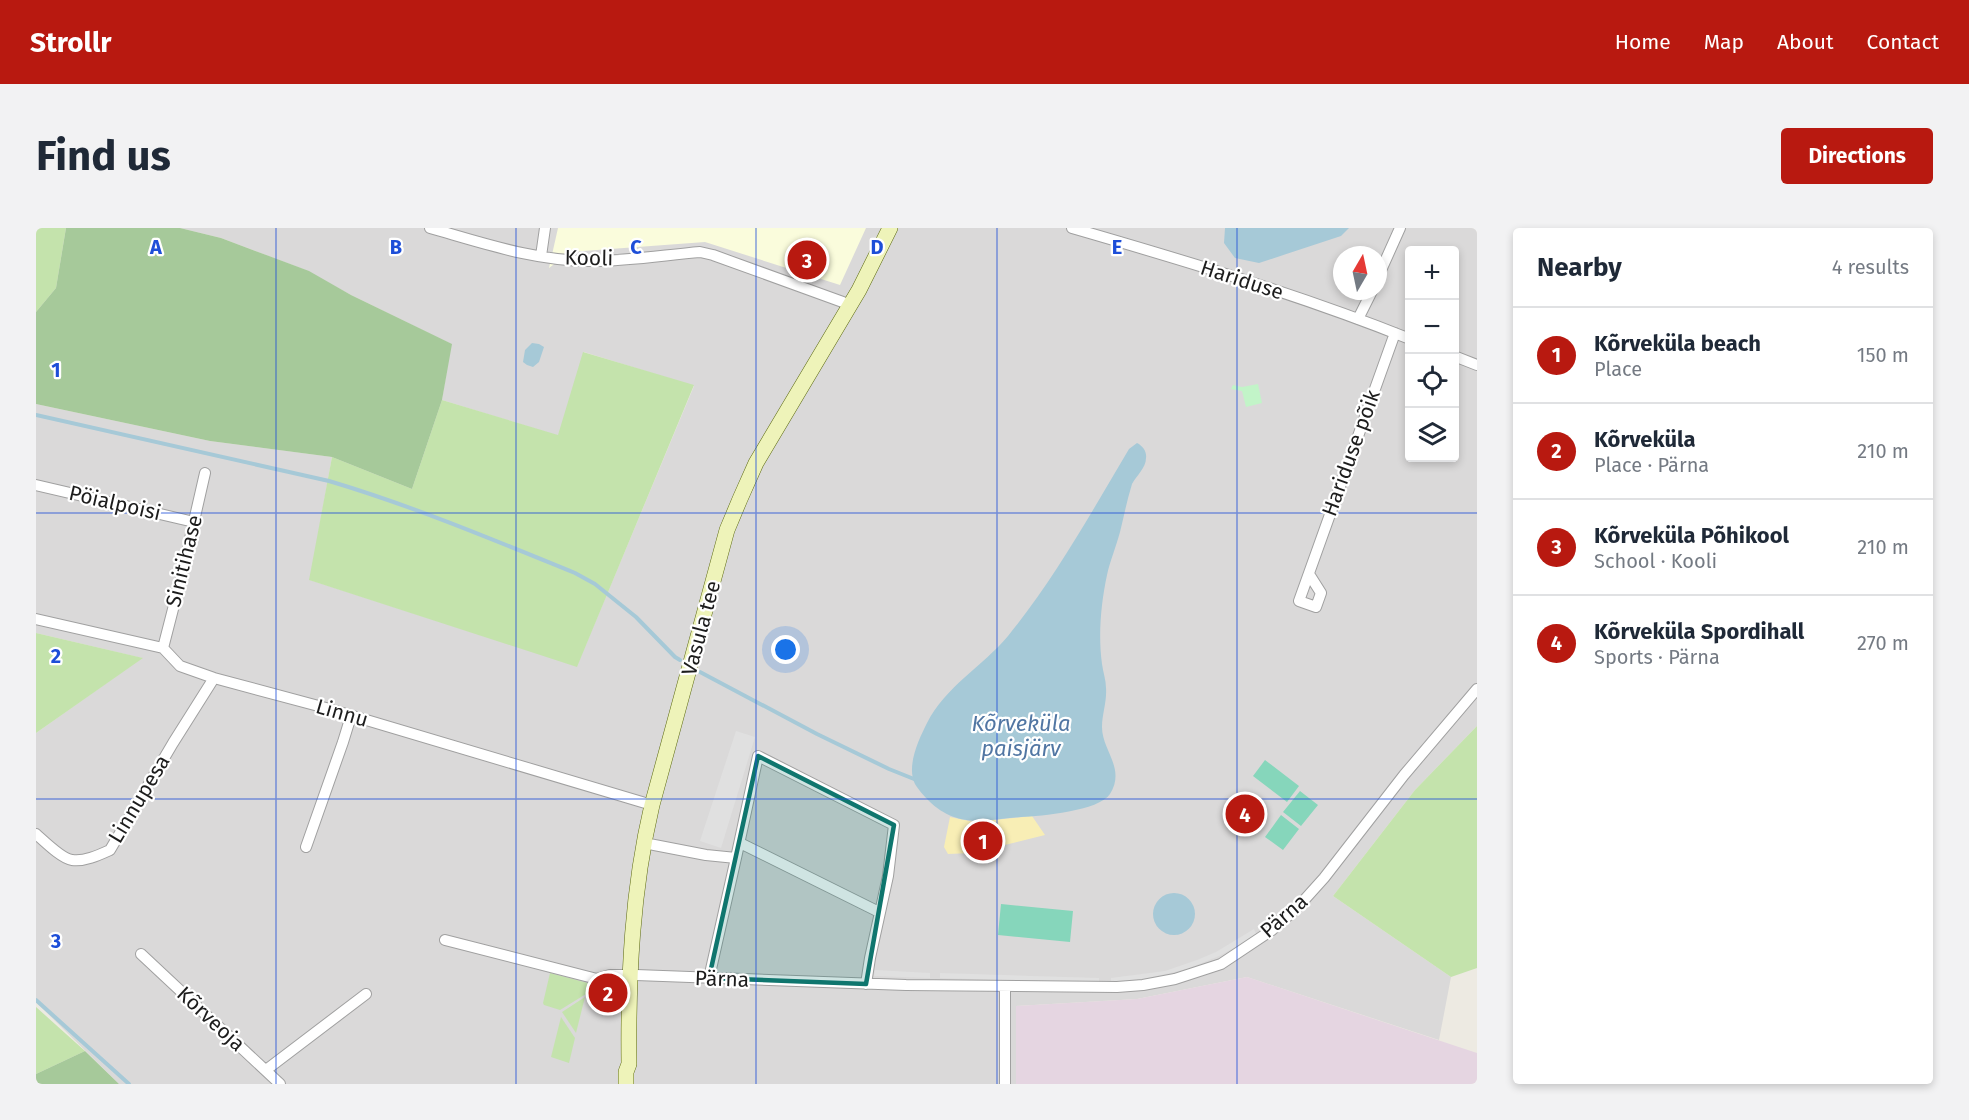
<!DOCTYPE html>
<meta charset="utf-8">
<style>
body{margin:0;font-family:"Fira Sans",sans-serif;background:#f2f2f3;color:#1f2937}
.controls{position:absolute;right:18px;top:18px;display:grid;overflow:hidden;border-radius:6px;box-shadow:0 3px 9px #0003}
.controls button{width:54px;height:54px;display:grid;place-items:center;padding:0;border:0;border-bottom:2px solid #e0e1e3;background:#fff;color:#1f2937;font:30px sans-serif}
.compass{position:absolute;left:1297px;top:18px;width:54px;height:54px;border-radius:50%;background:#fff;box-shadow:0 3px 9px #0003;rotate:9deg}
.you{position:absolute;left:750px;top:422px;width:21px;height:21px;margin:-15px;border:4px solid #fff;border-radius:50%;background:#1a73e8;box-shadow:0 0 0 9px #1a73e833}
.badge{display:grid;place-items:center;width:39px;height:39px;border-radius:50%;background:#b81910;color:#fff;font-size:20px;font-weight:700}
.pin{position:absolute;translate:-50% -50%;border:3px solid #fff;box-shadow:0 2px 6px #0006}
.list{margin:0;padding:0;list-style:none}
h2{display:flex;justify-content:space-between;align-items:center;height:78px;margin:0;padding:0 24px;font-size:26px}
h2 small{font-size:20px;font-weight:400;color:#747a83}
.list li{display:grid;grid-template-columns:39px 1fr auto;gap:18px;align-items:center;box-sizing:border-box;height:96px;padding:0 24px;border-top:2px solid #e0e1e3}
.list b{display:block;font-size:22px;white-space:nowrap}
.list p{margin:0;font-size:20px;white-space:nowrap;color:#747a83}
.list em{font-size:20px;font-style:normal;color:#747a83}
.icon{flex:none;width:33px;height:33px;fill:none;stroke:currentColor;stroke-width:2;stroke-linecap:round;stroke-linejoin:round}
.map{position:relative;flex:none;width:1441px;height:856px;overflow:hidden;border-radius:6px}
header{display:flex;align-items:center;gap:36px;box-sizing:border-box;height:84px;padding:0 30px;background:#b81910;color:#fff}
header strong{font-size:28px}
nav{display:flex;gap:33px;margin-inline-start:auto;font-size:21px}
.intro{display:flex;align-items:center;justify-content:space-between;box-sizing:border-box;height:144px;padding:0 36px}
h1{margin:0;font-size:42px}
.button{padding:15px 27px;border-radius:6px;background:#b81910;color:#fff;font-size:21px;font-weight:700}
main{display:flex;gap:36px;padding:0 36px}
aside{flex:1;background:#fff;border-radius:6px;box-shadow:0 3px 9px #0003}
.map>svg:first-child{display:block}
.residential{fill:#dad9d9;fill-rule:evenodd}
.industrial{fill:#e5d5e1}
.education{fill:#fafcdc}
.grass{fill:#c4e3ac}
.forest{fill:#a6c99a}
.sand{fill:#f8eeb5}
.park{fill:#c2f4c8}
.pitch{fill:#86d6bb}
.parking{fill:#e0e0e0}
.water{fill:#a6c9d7}
.lines{fill:none;stroke-linecap:round;stroke-linejoin:round}
.stream{stroke:#a6c9d7;stroke-width:4}
.street-casing{stroke:#a0a0a0;stroke-width:12}
.secondary-casing{stroke:#5a680d;stroke-width:16}
.street{stroke:#fff;stroke-width:10}
.secondary{stroke:#eef3b9;stroke-width:15}
.marked{fill:#0f766e;fill-opacity:0.2;stroke:#0f766e;stroke-width:4.5;stroke-linejoin:round}
.grid{fill:none;stroke:#1d4ed8;stroke-width:1.5;stroke-opacity:0.55}
.labels{text-anchor:middle;stroke-width:4.5;stroke-linejoin:round;paint-order:stroke}
.street-label{font-size:21px;fill:#1c1c1c;stroke:#fff}
.water-label{font-size:22px;font-style:italic;fill:#5176a3;stroke:#fff}
.grid-label{font-size:20px;text-anchor:middle;font-weight:bold;fill:#1d4ed8;stroke:#fff;stroke-width:4.5;stroke-linejoin:round;paint-order:stroke}
</style>
<header>
<strong>Strollr</strong>
<nav><a>Home</a><a>Map</a><a>About</a><a>Contact</a></nav>
</header>
<div class="intro"><h1>Find us</h1><a class="button">Directions</a></div>
<main>
<div class="map">
<svg width="1441" height="856" viewBox="0 0 1441 856">
<rect width="100%" height="100%" fill="#edeae2"/>
<path class="residential" d="M144 0H1441V498L1379 562 1297 668 1415 749 1403 812 1211 749 1101 771 980 778V856H83L0 774V505L106 430 0 405V176L174 213 296 229 274 352 541 438 658 158 548 124 523 208 406 172 415 116 315 67 267 41 185 10ZM1374 22H1418V230H1374ZM1306 27H1342V63H1306Z"/>
<path class="industrial" d="M1211 749 1441 825V856H980V778L1101 771Z"/>
<path class="education" d="M522 0H830L804 57 669 14 534 24 513 40Z"/>
<path class="grass" d="M0 0H30L20 60 0 84Z
M547 124 658 157 541 439 273 352 296 229 376 261 406 172 522 207Z
M0 405 107 430 0 505Z
M1441 498V740L1415 749 1297 668 1379 562Z
M514 745 552 755 550 766 524 782 508 777 507 775Z
M549 769 540 805 526 784Z
M0 779 49 823 0 846Z
M525 789 539 810 533 835 515 829Z"/>
<path class="forest" d="M30 0H144L185 10 273 43 315 67 416 116 406 172 376 261 296 229 174 213 0 176V84L20 60Z
M49 823 83 856H0V846Z"/>
<path class="sand" d="M996 588 1009 607 936 625 912 626 908 619 914 589 938 594Z"/>
<path class="park" d="M1222 156 1226 175 1210 179 1206 163 1195 161 1197 157 1206 159Z"/>
<path class="pitch" d="M1229 532 1263 558 1251 574 1217 548Z
M1264 563 1282 577 1265 598 1247 584Z
M1245 587 1263 601 1247 622 1229 609Z
M965 676 1037 683 1034 714 962 707Z"/>
<path class="parking" d="M700 503 719 509 685 620 664 613Z
M1218 701 1220 706 1211 713 1183 728 1151 741 1108 751 1075 755V750L1129 743 1161 732 1180 724Z
M839 742 894 745V750L838 748Z
M904 745 1063 750V755L904 750Z"/>
<path class="water" d="M1189 0H1313L1305 8 1223 35 1199 30 1188 15Z
M496 115 503 116 508 119 503 134 497 139 491 137 487 134 489 122Z
M1101 215C1107 218 1111 224 1110 230 1110 240 1100 248 1096 256 1091 272 1088 288 1084 304 1080 319 1074 333 1071 347 1065 375 1062 407 1066 436 1067 444 1070 452 1070 460 1071 474 1066 486 1066 499 1066 523 1090 540 1074 566 1063 583 1005 588 985 589 948 592 921 601 892 572 888 568 882 561 879 556 870 538 883 511 891 495 909 459 947 438 972 408 1019 350 1055 285 1093 221Z
M1117 686a21 21 0 1 1 42 0a21 21 0 1 1-42 0Z"/>
<g class="lines">
<path class="stream" d="M0 187 293 253C377 278 458 312 539 345L559 356 600 389 639 429 644 432
M664 444 781 506 853 541 878 551
M0 772 93 856"/>
<g class="street-casing">
<path id="street" d="M394 0C447 15 502 34 557 33 593 33 629 27 664 24L677 27 815 77
M1036 0C1150 33 1264 67 1374 111
M505 28 509 0
M1342 49 1364 0
M1322 91 1336 63
M1418 128 1441 137
M0 257 158 294
M1273 346 1285 365 1280 379 1263 373 1359 105
M0 391 127 420 144 438 178 450 290 480 616 577
M127 420 145 350 169 245
M0 606C8 613 26 631 36 632 48 634 63 627 74 622L137 515 178 450
M608 615 670 627 700 630 722 528 858 597 852 648 834 730 830 756
M704 615 843 684
M270 619 307 514 315 488
M409 712 561 751 574 747H600L870 757 1081 759 1107 757 1139 751 1185 736 1236 702 1261 680 1288 650 1368 547 1441 461
M105 726 244 856
M673 750 700 630
M230 842 330 766
M969 856V759"/>
</g>
<g class="secondary-casing">
<path id="secondary" d="M590 856V844L593 836C592 749 596 662 616 577L691 302 704 271 720 235 823 62 854 0"/>
</g>
<use href="#street" class="street"/>
<use href="#secondary" class="secondary"/>
</g>
<path class="marked" d="M722 528 858 597 830 756 673 750Z"/>
<path class="grid" d="M240 0V856M480 0V856M720 0V856M961 0V856M1201 0V856M0 285H1441M0 571H1441"/>
<g class="labels">
<g class="street-label">
<text transform="translate(553 30) rotate(1)" y="7">Kooli</text>
<text transform="translate(1206 52) rotate(18)" y="7">Hariduse</text>
<text transform="translate(1315 225) rotate(-70)" y="7">Hariduse põik</text>
<text transform="translate(79 275) rotate(13)" y="7">Pöialpoisi</text>
<text transform="translate(148 333) rotate(-76)" y="7">Sinitihase</text>
<text transform="translate(665 400) rotate(-75)" y="7">Vasula tee</text>
<text transform="translate(306 485) rotate(16)" y="7">Linnu</text>
<text transform="translate(103 571) rotate(-59)" y="7">Linnupesa</text>
<text transform="translate(1248 688) rotate(-41)" y="7">Pärna</text>
<text transform="translate(686 751) rotate(2)" y="7">Pärna</text>
<text transform="translate(175 791) rotate(43)" y="7">Kõrveoja</text>
</g>
<g class="water-label">
<text x="985" y="503">Kõrveküla<tspan x="985" dy="25">paisjärv</tspan></text>
</g>
</g>
<g class="grid-label">
<text x="120" y="26">A</text>
<text x="360" y="26">B</text>
<text x="600" y="26">C</text>
<text x="841" y="26">D</text>
<text x="1081" y="26">E</text>
<text x="20" y="149">1</text>
<text x="20" y="435">2</text>
<text x="20" y="720">3</text>
</g>
</svg>
<div class="controls">
<button>+</button>
<button>−</button>
<button><svg class="icon" aria-label="locate" viewBox="0 0 24 24"><circle cx="12" cy="12" r="6"/><path d="M12 2v4M12 18v4M2 12h4M18 12h4"/></svg></button>
<button><svg class="icon" aria-label="layers" viewBox="0 0 24 24"><path d="M12 4l9 5-9 5-9-5zM3 14l9 5 9-5"/></svg></button>
</div>
<svg class="compass" viewBox="-18 -18 36 36"><path d="M0-13l5 13h-10z" fill="#e53935"/><path d="M0 13l5-13h-10z" fill="#747a83"/></svg>
<div class="you"></div>
<div class="pin badge" style="left:947px;top:613px">1</div>
<div class="pin badge" style="left:572px;top:765px">2</div>
<div class="pin badge" style="left:771px;top:32px">3</div>
<div class="pin badge" style="left:1209px;top:586px">4</div>
</div>
<aside>
<h2>Nearby<small>4 results</small></h2>
<ul class="list">
<li><span class="badge">1</span><div><b>Kõrveküla beach</b><p>Place</p></div><em>150 m</em></li>
<li><span class="badge">2</span><div><b>Kõrveküla</b><p>Place · Pärna</p></div><em>210 m</em></li>
<li><span class="badge">3</span><div><b>Kõrveküla Põhikool</b><p>School · Kooli</p></div><em>210 m</em></li>
<li><span class="badge">4</span><div><b>Kõrveküla Spordihall</b><p>Sports · Pärna</p></div><em>270 m</em></li>
</ul>
</aside>
</main>
